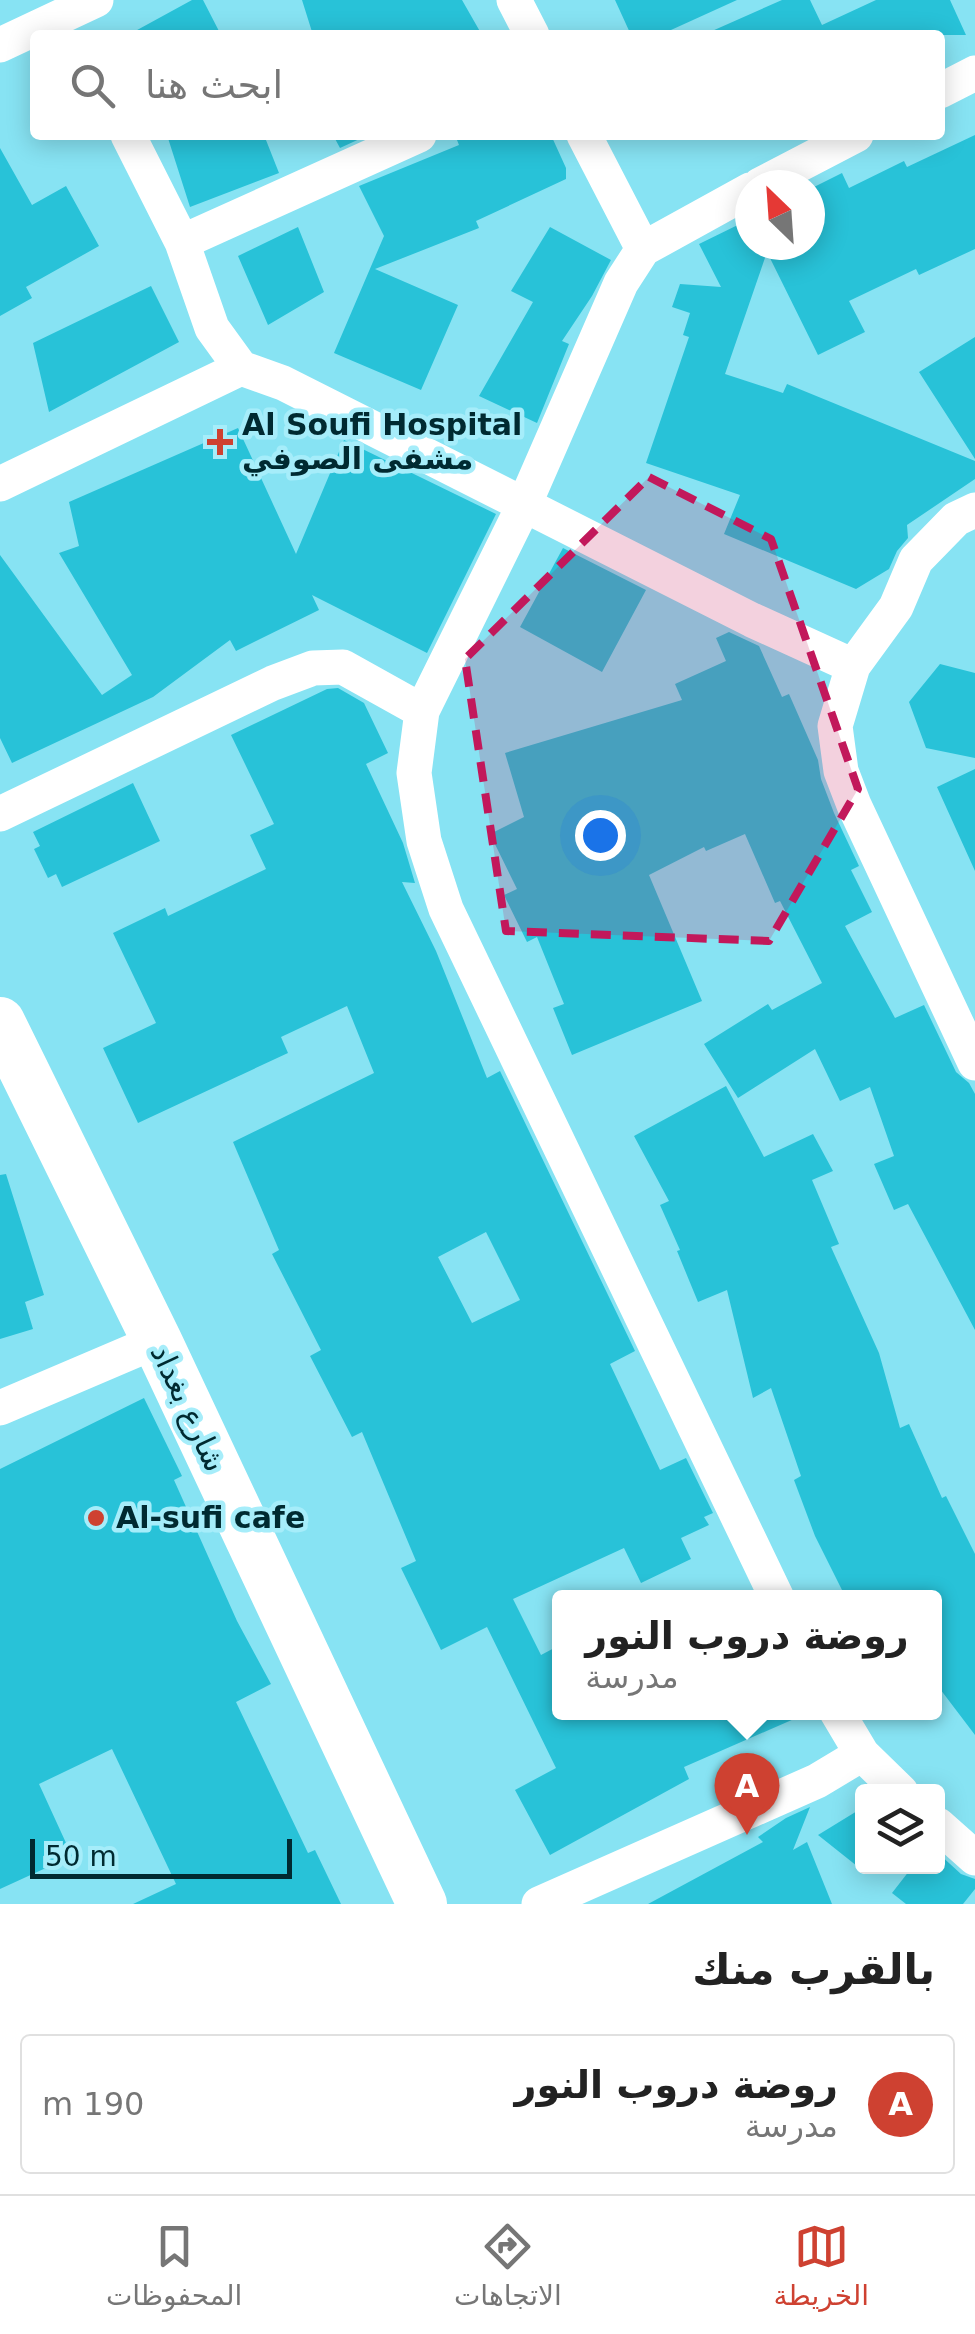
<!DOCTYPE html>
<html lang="ar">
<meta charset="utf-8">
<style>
body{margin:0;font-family:"DejaVu Sans","Noto Sans Arabic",sans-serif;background:#f2f2f2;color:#222;direction:rtl}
.controls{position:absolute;right:30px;bottom:30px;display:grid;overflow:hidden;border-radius:10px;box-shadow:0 5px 25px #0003}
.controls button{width:90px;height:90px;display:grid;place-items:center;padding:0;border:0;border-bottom:2px solid #e0e0e0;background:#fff;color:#222;font:50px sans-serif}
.compass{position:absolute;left:735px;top:170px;width:90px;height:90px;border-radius:50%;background:#fff;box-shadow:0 5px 25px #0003;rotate:335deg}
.scale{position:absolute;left:30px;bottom:25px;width:262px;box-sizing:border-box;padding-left:10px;border:5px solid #002a31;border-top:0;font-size:28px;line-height:35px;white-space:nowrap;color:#002a31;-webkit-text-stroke:8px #a6edfa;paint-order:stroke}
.you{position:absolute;left:600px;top:835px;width:35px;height:35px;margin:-25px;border:8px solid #fff;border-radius:50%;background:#1a73e8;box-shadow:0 0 0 15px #1a73e833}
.badge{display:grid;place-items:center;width:65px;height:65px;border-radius:50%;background:#ce4131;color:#fff;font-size:32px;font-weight:700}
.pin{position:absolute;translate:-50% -82px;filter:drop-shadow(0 2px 5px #0008)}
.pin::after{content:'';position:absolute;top:52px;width:35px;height:30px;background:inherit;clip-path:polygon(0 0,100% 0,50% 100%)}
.popup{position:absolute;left:552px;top:1590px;width:390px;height:130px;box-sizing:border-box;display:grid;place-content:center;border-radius:10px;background:#fff;filter:drop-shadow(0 2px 8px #0005);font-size:32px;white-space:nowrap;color:#767676}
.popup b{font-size:38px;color:#222}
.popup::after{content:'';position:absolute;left:50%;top:100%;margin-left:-20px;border:20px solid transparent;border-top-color:#fff}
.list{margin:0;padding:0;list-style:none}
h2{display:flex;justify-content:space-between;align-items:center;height:130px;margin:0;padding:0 40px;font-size:42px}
h2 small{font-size:32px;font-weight:400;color:#767676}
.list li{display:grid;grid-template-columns:65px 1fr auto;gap:30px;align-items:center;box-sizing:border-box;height:140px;margin:0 20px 20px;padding:0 20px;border:2px solid #e0e0e0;border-radius:10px}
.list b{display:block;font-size:38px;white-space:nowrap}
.list p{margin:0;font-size:32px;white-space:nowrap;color:#767676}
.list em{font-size:32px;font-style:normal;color:#767676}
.icon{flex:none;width:55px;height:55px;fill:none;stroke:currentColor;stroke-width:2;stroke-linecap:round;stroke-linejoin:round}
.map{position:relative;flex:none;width:975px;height:1904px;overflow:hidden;direction:ltr}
.search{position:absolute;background:#fff;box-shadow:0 5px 25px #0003;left:30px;right:30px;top:30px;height:110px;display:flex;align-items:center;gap:25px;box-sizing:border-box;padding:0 35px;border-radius:10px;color:#767676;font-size:38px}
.sheet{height:290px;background:#fff}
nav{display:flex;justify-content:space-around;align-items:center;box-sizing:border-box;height:140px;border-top:2px solid #e0e0e0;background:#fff;font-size:28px;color:#767676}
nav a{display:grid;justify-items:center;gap:5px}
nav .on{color:#ce4131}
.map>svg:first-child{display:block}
.building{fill:#28c2d8;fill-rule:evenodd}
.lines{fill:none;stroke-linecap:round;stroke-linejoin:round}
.minor{stroke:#fff;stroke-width:35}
.secondary{stroke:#fff;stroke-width:50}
.marked{fill:#c2185b;fill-opacity:0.2;stroke:#c2185b;stroke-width:8;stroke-dasharray:20 12;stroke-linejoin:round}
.poi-dot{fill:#ce4131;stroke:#a6edfa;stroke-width:4}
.labels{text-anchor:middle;stroke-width:9;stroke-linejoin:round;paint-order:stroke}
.poi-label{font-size:30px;font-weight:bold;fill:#002a31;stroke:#a6edfa;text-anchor:start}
.street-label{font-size:30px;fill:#002a31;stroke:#a6edfa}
</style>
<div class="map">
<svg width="975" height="1904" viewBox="0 0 975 1904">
<rect width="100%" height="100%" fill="#87e3f3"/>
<path class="building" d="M192 0H203L221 35H128Z
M302 0H462L482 35H313Z
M615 0H737L660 35H631Z
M782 0H810L822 25 876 0H950L966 35H703Z
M167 135H264L279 173 190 207Z
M333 135H366V136L340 148Z
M455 135H551L566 168V179L476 221 479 228 375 269 458 305 421 390 334 353 384 236 359 186 459 145Z
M975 135V249L919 275 916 269 849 301 865 332 818 355 767 252 725 374 783 393 787 384 975 461V479L907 525 908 538 897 551 889 569 856 589 724 534 740 495 646 463 689 337 683 335 690 313 672 307 680 284 721 287 699 244 750 219V245H810V189L842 173 849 188 904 161 907 167Z
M0 148 32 205 66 186 99 246 26 287 32 298 0 316Z
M298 227 324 292 268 325 238 256Z
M550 227 611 260 592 296 562 341 569 344 537 423 479 396 533 302 511 291Z
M151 286 179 342 49 412 33 343Z
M975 337V459L919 372Z
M238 428 296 554 344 440 496 514 427 653 312 595 319 610 236 651 230 640 153 697 12 763 0 738V555L102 695 132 675 59 553 79 546 69 502Z
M563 548 646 590 602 672 520 627Z
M729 632 759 646 782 697 789 694 818 760 821 779 834 813 859 866 851 870 872 912 845 926 895 1018 924 1005 956 1072 969 1083 975 1094V1330L908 1204 894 1210 874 1164 894 1156 870 1087 840 1101 815 1049 738 1098 704 1044 768 1004 772 1010 822 983 780 901 775 903 745 834 706 851 704 847 649 875 702 1001 572 1055 553 1008 564 1004 537 937 527 942 504 895 517 889 490 834 524 817 505 753 682 700 675 684 726 661 716 638Z
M940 664 975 673V758L926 748 909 702Z
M338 688 364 703 388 753 366 764 403 843 415 883 402 882 436 951 487 1078 500 1071 635 1351 610 1364 660 1470 686 1458 713 1513 704 1517 709 1525 681 1538 691 1559 641 1583 624 1548 513 1599 541 1655 560 1645V1712H810L684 1767 689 1779 550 1855 515 1790 556 1768 487 1627 441 1650 401 1568 416 1561 362 1432 352 1437 310 1356 321 1350 272 1254 279 1250 233 1142 374 1073 347 1006 281 1037 288 1053 138 1123 103 1048 156 1023 113 933 165 908 168 916 266 869 250 835 274 824 231 735 327 689ZM486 1232 520 1300 472 1323 438 1257Z
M975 769V871L937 787Z
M133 783 160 841 62 887 56 874 48 878 34 849 40 846 33 832Z
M726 1086 764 1157 813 1134 833 1171 812 1180 839 1244 831 1247 879 1353 900 1428 909 1424 942 1498 946 1496 975 1554V1735L934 1681V1598H846L815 1536 794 1480 801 1476 771 1388 753 1398 727 1290 698 1302 677 1251 680 1250 660 1205 669 1201 634 1136Z
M6 1174 44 1295 25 1302 33 1329 0 1339V1175Z
M144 1398 182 1476 174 1480 237 1621 271 1684 236 1702 308 1853 315 1850 341 1904H133L176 1884 112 1749 39 1784 72 1856 0 1889V1469Z
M810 1807 793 1850 807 1842 832 1904H648L763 1842 758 1837 786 1818Z
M862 1808V1870L818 1835Z
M938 1853 961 1874 975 1879V1889L963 1904H906L892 1893 913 1866H938Z"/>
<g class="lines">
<path class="minor" d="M514 0 532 35
M0 45 96 0
M940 91 975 73
M128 135 182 242 212 328 241 368 283 383 752 620 853 666
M584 135 643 249
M760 185 856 135
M750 190 643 249 621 283 524 505 422 711 414 773 424 841 446 909 777 1598
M182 242 419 135
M0 484 241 368
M975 510 956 519 916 560 896 607 853 666 835 726 841 771 854 805 975 1063
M0 814 273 683 313 668 343 667 422 711
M0 1408 157 1341
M837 1712 862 1754 901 1792
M938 1825 975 1858
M539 1904 817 1781 862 1754"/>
<path class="secondary" d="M0 1022 157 1341 422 1904"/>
</g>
<path class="marked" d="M649 477 771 539 858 789 769 941 506 931 465 659Z"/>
<g class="poi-dot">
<path d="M215 427h10v10h10v10h-10v10h-10v-10h-10v-10h10z"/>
<circle cx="96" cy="1518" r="10"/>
</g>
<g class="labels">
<g class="poi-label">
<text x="242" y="435">Al Soufi Hospital<tspan x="242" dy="34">مشفى الصوفي</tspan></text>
<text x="116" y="1528">Al-sufi cafe</text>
</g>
<g class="street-label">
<text transform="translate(188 1408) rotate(65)" y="10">شارع بغداد</text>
</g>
</g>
</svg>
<div class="controls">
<button><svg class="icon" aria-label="layers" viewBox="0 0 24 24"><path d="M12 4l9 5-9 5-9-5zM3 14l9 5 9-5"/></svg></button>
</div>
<svg class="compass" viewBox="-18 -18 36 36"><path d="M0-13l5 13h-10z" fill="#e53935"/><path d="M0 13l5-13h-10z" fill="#767676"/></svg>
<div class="scale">50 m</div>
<div class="you"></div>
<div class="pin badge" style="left:747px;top:1835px">A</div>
<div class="popup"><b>روضة دروب النور</b>مدرسة</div>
<div class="search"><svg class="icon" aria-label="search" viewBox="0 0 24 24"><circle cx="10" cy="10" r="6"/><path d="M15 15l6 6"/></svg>ابحث هنا</div>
</div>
<section class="sheet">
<h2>بالقرب منك<small></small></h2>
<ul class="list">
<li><span class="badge">A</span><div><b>روضة دروب النور</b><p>مدرسة</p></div><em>190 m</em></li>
</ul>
</section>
<nav>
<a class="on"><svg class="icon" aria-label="map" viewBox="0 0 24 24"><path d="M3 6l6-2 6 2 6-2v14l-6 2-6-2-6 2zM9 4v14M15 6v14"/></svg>الخريطة</a>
<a><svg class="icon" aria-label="directions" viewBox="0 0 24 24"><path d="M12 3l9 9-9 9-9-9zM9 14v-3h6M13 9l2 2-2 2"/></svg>الاتجاهات</a>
<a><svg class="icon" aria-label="saved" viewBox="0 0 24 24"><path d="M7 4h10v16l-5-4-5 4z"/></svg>المحفوظات</a>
</nav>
